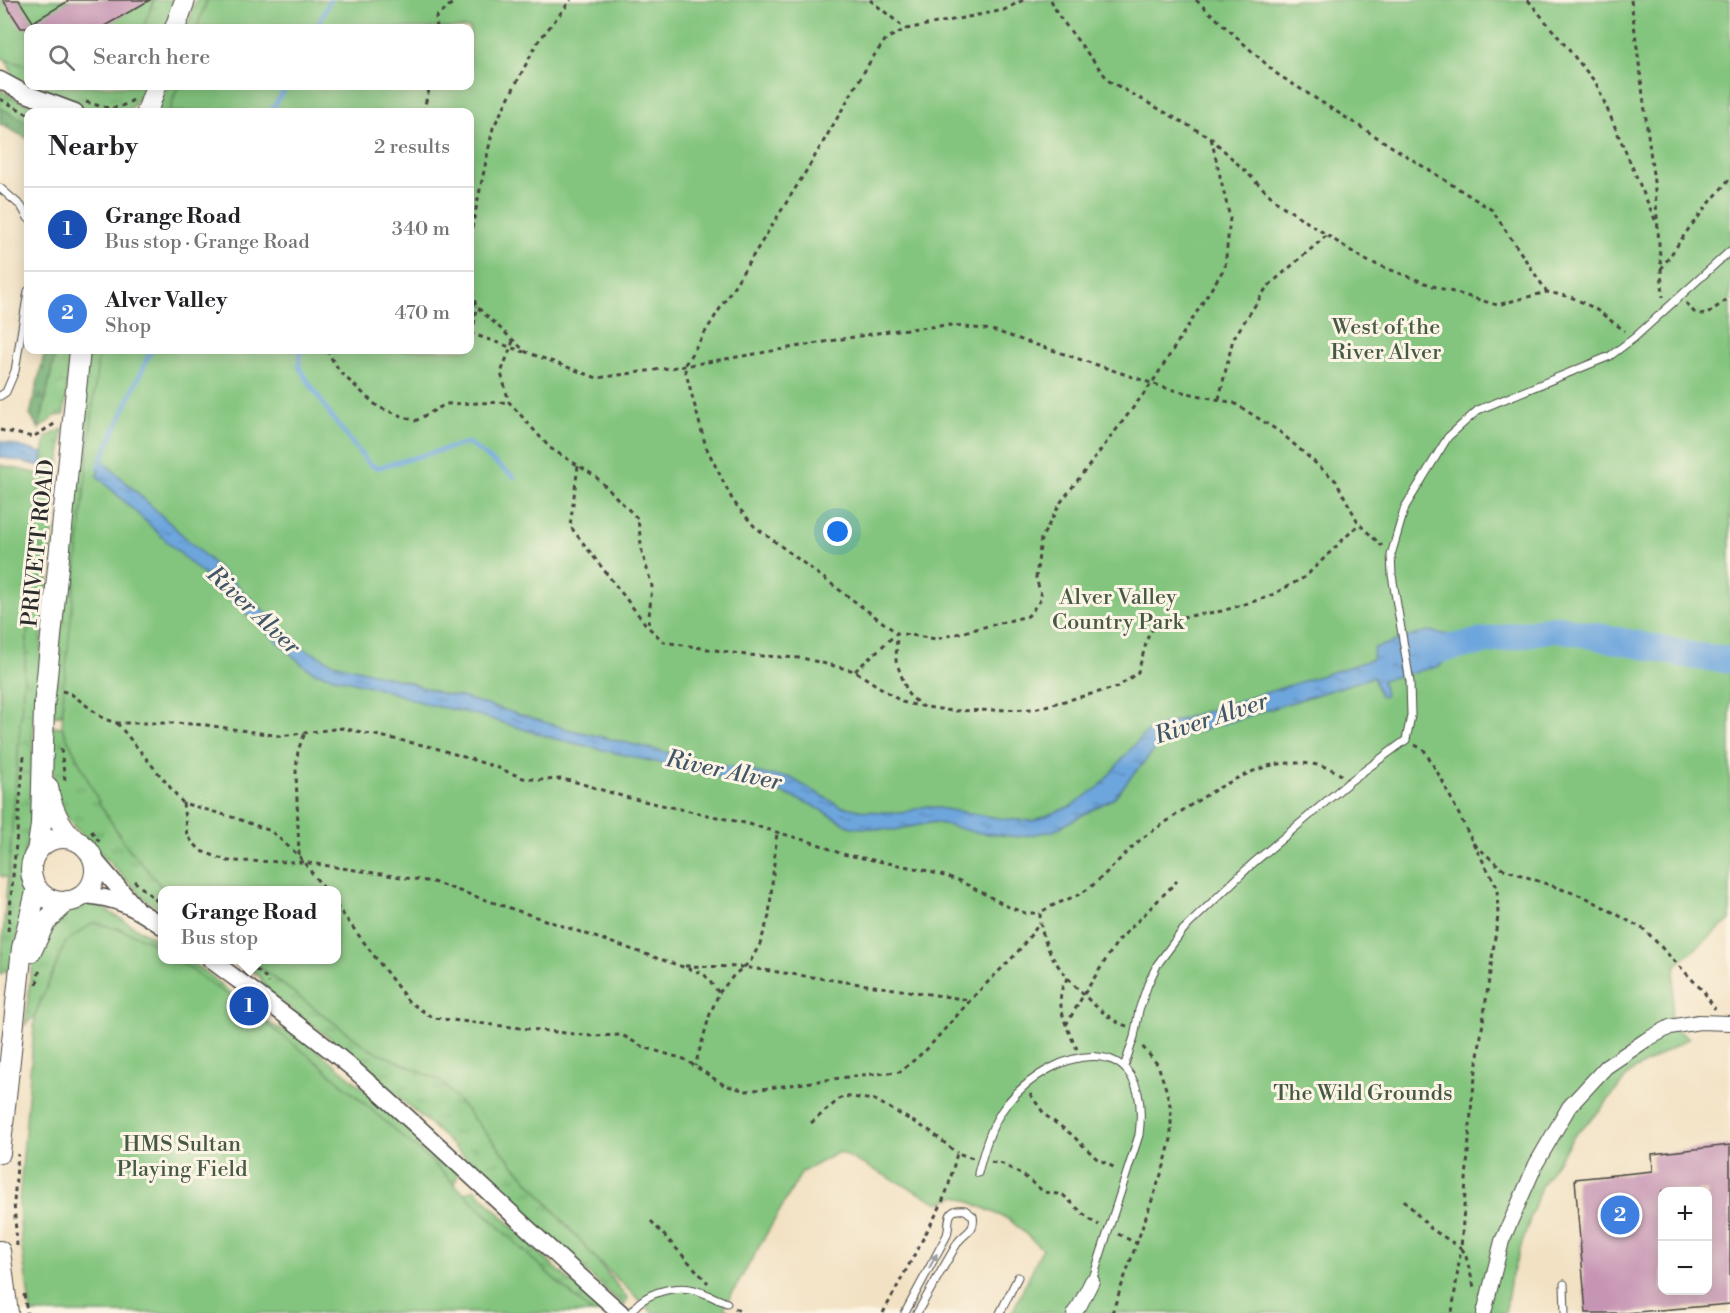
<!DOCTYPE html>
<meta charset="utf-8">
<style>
body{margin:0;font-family:"Libre Bodoni",serif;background:#f2f2f2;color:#202124}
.controls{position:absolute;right:18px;bottom:18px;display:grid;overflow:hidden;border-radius:12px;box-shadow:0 3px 15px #0003}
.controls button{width:54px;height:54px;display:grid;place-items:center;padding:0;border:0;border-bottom:2px solid #e0e0e0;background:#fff;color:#202124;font:30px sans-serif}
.you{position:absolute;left:838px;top:532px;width:21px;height:21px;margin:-15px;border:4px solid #fff;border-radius:50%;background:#1a73e8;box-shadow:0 0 0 9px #1a73e833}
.badge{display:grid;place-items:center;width:39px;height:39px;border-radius:50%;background:#0b8043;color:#fff;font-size:20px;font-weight:700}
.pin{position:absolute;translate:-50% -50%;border:3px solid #fff;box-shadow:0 2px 6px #0006}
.popup{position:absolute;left:158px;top:886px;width:183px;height:78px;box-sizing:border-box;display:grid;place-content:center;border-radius:12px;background:#fff;filter:drop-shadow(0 2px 4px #0005);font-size:20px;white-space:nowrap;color:#757577}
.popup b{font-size:22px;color:#202124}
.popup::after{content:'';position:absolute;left:50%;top:100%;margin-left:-12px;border:12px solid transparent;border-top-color:#fff}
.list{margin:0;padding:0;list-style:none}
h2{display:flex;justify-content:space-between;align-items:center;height:78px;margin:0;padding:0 24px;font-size:26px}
h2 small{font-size:20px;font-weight:400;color:#757577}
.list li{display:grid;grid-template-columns:39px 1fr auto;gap:18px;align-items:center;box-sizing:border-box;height:84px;padding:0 24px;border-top:2px solid #e0e0e0}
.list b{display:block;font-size:22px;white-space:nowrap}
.list p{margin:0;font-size:20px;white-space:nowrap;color:#757577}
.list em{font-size:20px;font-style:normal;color:#757577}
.icon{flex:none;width:33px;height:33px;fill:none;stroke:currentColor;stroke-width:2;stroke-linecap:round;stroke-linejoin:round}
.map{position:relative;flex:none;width:1730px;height:1313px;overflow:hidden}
.search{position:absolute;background:#fff;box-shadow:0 3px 15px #0003;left:24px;top:24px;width:450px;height:66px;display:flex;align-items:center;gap:15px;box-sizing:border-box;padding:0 21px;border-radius:12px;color:#757577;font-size:22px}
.panel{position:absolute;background:#fff;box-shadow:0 3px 15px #0003;left:24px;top:108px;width:450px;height:246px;border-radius:12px}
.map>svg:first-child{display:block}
.grass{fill:url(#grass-tufts);stroke:#577854;stroke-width:1.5}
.forest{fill:url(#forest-firs);stroke:#4a6a4c;stroke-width:1.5}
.park{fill:#83c57e;stroke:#577854;stroke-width:1.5}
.water{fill:url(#water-ripples);stroke:#4c6884;stroke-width:1.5}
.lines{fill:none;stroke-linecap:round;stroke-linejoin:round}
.stream{stroke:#6da6dd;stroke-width:4.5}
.river{stroke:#6da6dd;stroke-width:27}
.building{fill:#c795b4;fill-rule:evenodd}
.service-casing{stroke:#494642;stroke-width:9}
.minor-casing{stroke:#494642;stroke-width:16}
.tertiary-casing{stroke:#494642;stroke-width:19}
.secondary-casing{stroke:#494642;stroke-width:22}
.path{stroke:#494642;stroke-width:3;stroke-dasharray:4.5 4.5;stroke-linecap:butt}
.service{stroke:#fff;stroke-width:7}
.minor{stroke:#fff;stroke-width:14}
.tertiary{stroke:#fff;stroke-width:16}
.secondary{stroke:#fff;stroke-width:20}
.oneway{fill:#a0a0a0}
.labels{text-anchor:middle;stroke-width:6;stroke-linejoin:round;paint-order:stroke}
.park-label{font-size:22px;fill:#455944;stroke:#fcf5e5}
.street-label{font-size:22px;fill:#2b2b2b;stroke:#fcf5e5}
.water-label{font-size:24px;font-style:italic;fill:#425669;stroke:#fcf5e5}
</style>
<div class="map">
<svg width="1730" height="1313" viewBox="0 0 1730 1313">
<defs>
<pattern id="grass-tufts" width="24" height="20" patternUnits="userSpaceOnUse" patternTransform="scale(1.5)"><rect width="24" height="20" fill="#83c57e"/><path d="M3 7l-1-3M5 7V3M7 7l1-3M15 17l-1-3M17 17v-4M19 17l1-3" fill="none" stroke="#6ba067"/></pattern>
<pattern id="forest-firs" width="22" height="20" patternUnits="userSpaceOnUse" patternTransform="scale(1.5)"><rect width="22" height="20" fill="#6aaa6d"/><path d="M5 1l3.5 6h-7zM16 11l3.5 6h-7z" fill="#578b5a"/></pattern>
<pattern id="water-ripples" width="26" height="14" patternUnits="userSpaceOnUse" patternTransform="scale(1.5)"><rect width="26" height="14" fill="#6da6dd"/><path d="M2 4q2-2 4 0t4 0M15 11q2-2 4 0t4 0" fill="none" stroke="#5a87b3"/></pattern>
</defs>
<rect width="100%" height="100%" fill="#fcf5e5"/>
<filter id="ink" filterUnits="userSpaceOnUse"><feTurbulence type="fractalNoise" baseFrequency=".0167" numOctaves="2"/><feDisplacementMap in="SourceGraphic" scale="12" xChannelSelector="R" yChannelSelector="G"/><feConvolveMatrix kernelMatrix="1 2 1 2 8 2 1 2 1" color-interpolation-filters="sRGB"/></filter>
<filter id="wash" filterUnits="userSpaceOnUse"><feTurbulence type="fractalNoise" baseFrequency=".008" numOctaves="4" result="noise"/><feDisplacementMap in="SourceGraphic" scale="24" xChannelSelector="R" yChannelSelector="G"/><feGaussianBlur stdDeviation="1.35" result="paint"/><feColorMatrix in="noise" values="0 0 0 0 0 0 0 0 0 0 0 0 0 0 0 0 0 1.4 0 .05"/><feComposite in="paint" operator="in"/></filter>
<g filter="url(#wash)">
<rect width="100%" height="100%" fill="#f2e1c3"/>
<path class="grass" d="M154 0H177L168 28H143Z
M196 0H207L197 28H186Z
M6 60 28 66V86H144C141 92 138 101 133 106 111 127 48 94 25 84L14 78Z
M167 86H178L169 112H157Z
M0 90 19 101 52 112H28V122L0 108Z
M56 350H71L64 415 55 416 39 429Z
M88 350H99L62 715 52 716Z
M63 429 33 735V787L30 830 21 870 25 886 22 916 10 970 0 974 40 474 46 437Z
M52 726 62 727 101 806 126 845 166 890H162V913L141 895 69 821 56 794 52 760Z
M94 901 114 915 162 943V949L154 943 118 928 66 942 35 1015 25 1025 30 979 35 958 47 930 73 904Z
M177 960H187L210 975 241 1002 274 1026 300 1036 375 1098 458 1173 455 1184 436 1166 318 1063Z
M236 960H250L368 1048 441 1081 595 1258 628 1299 624 1306 565 1253 431 1125 327 1036 270 993 259 976Z
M475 1189 536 1250 605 1313H592L530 1257 464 1193Z"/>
<path class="forest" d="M0 108 28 122V139L0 124Z
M45 350H56L39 429 30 415Z"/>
<path class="park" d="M0 0H154L143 28H28V66L6 60 0 56Z
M207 0H1730V920L1676 965 1670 1026 1689 1038 1631 1072 1601 1109 1574 1136 1541 1186 1511 1277 1505 1313H1012L1042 1249 1010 1220 957 1196 939 1203 839 1152 802 1172 724 1308 732 1313H653L599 1262 441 1081 368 1048 250 960H336V890H166L160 885 126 845 101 806 62 727 64 686 99 350H470V112H169L178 86H470V28H197Z
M0 465 40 474 8 878 0 876Z
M93 923C117 928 142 935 162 949V960H177L246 1008 318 1063 436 1166 530 1257 592 1313H31L21 1242 19 1203 35 1015 66 942Z"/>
<path class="water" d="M0 441 43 453 41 466 0 457Z
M102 460 305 649 333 663 408 682 443 694 461 697 568 729 690 758 768 775 789 777 840 806 865 811 902 813 926 806 1004 819 1033 821 1071 806 1099 787 1141 737 1153 728 1358 664 1372 659 1374 648 1428 631 1460 637 1467 650 1446 658 1440 666 1382 680 1385 696H1380L1373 677 1161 743 1130 778 1114 798 1053 831 1018 837 973 832 935 822 894 830 851 827 812 805 775 790 552 738 474 714 430 705 381 689 314 672 304 666 173 547 97 476Z"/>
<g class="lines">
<path class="stream" d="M317 28 330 0
M270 112 287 86
M300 350 299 367 331 416 368 463 376 468 468 443 514 477
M98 467 151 350"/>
<path class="river" d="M1427 652 1556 628 1694 656 1730 660"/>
</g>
<g id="blocks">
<path class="building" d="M3 0H19L33 22 70 0H150L101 28H21Z
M1730 1145V1304L1625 1313H1586L1575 1179 1653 1171 1652 1154ZM1662 1191H1707V1290H1662Z"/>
</g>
</g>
<g filter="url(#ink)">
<use href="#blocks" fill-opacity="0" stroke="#494642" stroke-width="1.5"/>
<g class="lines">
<g class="service-casing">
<path id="service" d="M0 188 21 206 28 218
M0 396 6 392 15 371 28 291
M1124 1067 1134 1037 1139 1010 1148 984 1157 965 1183 930 1251 865 1349 782 1406 740 1411 716 1410 682 1392 575 1391 555 1405 507 1448 437 1478 410 1610 356 1634 338 1730 251
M978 1173C984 1150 991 1124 1006 1105 1055 1044 1153 1027 1139 1135L1092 1281
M1564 1284 1565 1313
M630 1313C633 1310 636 1305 640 1302 654 1291 678 1285 695 1290 706 1293 716 1299 727 1303
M905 1313 947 1235C951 1222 944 1208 965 1210L973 1216C976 1231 965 1232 958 1242L917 1313
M1000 1313 1018 1277"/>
</g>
<g class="minor-casing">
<path id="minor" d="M1074 1313 1080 1305 1092 1281
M1484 1313 1502 1241 1536 1164 1569 1107 1606 1067 1646 1040 1670 1027 1699 1022 1730 1023"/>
</g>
<g class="tertiary-casing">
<path id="tertiary" d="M0 80 24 93 75 112
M92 857 135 907
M82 895C116 897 135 907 162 926
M211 960C258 995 307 1030 352 1068 444 1148 530 1233 621 1313"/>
</g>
<g class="secondary-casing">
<path id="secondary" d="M175 28 185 0
M147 112 156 86
M48 787C51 808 59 825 75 840
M31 870a32 32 0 1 1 64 0a32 32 0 1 1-64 0Z
M37 852 41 825 44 706 80 350
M31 952 45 922 67 901
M0 1153 22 948 37 888
M0 1251 8 1313"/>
</g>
<path class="path" d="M870 0 906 29
M1023 0 1004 10 906 29 886 39 871 60 808 168 684 366 706 447 733 501 754 526 897 633 896 661 908 694 921 706 952 711 1034 709 1118 687 1138 672 1149 633 1162 620 1222 611 1268 597 1305 577 1359 524
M1051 0 1058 15 1109 81 1211 138 1278 203 1365 260 1436 287 1497 305 1547 292 1571 297 1594 308 1625 331
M1196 0 1277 74 1492 210 1547 292
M1528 0 1596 83 1656 222
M1631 0 1655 190 1663 297
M437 28 436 17 456 0
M0 99 28 114
M86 102C107 108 114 112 133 100
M423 112 430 86
M470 237 493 128 537 43 571 0
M1661 269 1690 227 1730 178
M470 283 476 306 526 352 597 378 684 366 889 331 949 325 992 330 1169 389 1234 403 1280 432 1336 481 1359 524 1382 546
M1686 303 1694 312 1706 315 1730 297
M470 332 474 327 476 306
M470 333 524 352
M513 341 501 373 509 402 550 448 595 476 638 519 642 552 652 586 648 627 664 642 746 655 802 658 855 671 902 702 919 706
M326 350 341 373 378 407 415 421 446 404 509 402
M1219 399 1233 339 1267 287 1326 236
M0 430 33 437 56 423
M578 466 570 526 647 626
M855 671 897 633 936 639 1028 616 1042 598 1036 578 1041 539 1061 502 1152 383 1225 267 1230 218 1211 138
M62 691 70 693 104 719 117 723H176L206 725 280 736 342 728 432 747 496 767 523 778 540 780 561 779 576 782 625 797 749 824 818 844 842 854 924 870 958 880 1009 907 1025 913H1040
M117 723 183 803 235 818 271 831 299 856 325 890
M1415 745 1424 750 1442 780 1473 843 1501 868 1587 898 1645 930 1704 992 1715 1009
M61 749 65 781
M183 803 187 836 201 851 228 861 303 862 433 882 704 974 719 993 710 1014 695 1066
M91 831 102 845
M1473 843 1497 887 1498 916 1472 1099 1461 1248 1465 1253 1475 1291
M299 855 296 772 298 750 305 733
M134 881 162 905
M336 905 408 1001 433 1018 592 1036 622 1035 643 1047 684 1059 724 1085 747 1091 862 1075 900 1072 927 1049 976 994 1016 954 1040 923
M8 931 24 756
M241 960 262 974 269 983
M685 966 743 967 970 1000
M1068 978C1051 997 1067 1029 1077 1049
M37 984 40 967
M719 993 734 975 750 962 760 944 769 916 777 832
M1066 1025 1084 994 1117 942 1177 881
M1127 1026C1107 1022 1066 979 1055 961 1046 947 1040 930 1040 913 1056 901 1077 899 1093 885 1109 871 1123 855 1139 841 1150 832 1162 825 1173 817 1201 798 1230 779 1262 768 1282 760 1325 761 1341 775
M1030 1094 1045 1115 1071 1134 1096 1158 1117 1169
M811 1123 843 1096 875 1100 930 1131 957 1153
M991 1162 1003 1164 1024 1176 1044 1192 1063 1195 1089 1219 1099 1225
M1404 1200 1430 1228 1461 1248 1452 1313
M651 1221 708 1283
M1118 1234 1136 1243
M17 1246 14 1202 18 1154
M24 1294 27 1313
M735 1308 742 1313
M883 1313 940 1207 948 1188 957 1153 973 1158
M1112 1313 1164 1166 1171 1139V1109L1166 1089 1158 1065 1141 1045"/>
<use href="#service" class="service"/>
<use href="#minor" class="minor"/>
<use href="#tertiary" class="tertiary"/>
<use href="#secondary" class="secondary"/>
</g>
<defs><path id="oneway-solid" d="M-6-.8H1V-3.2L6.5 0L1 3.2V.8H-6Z" transform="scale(1.5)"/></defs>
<use class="oneway" href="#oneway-solid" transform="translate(933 1261) rotate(-62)"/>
</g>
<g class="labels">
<g class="park-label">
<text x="1386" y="334">West of the<tspan x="1386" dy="25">River Alver</tspan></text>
<text x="1118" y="604">Alver Valley<tspan x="1118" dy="25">Country Park</tspan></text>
<text x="1363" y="1100">The Wild Grounds</text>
<text x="182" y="1151">HMS Sultan<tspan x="182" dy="25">Playing Field</tspan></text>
</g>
<g class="street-label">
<text transform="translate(37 543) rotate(-84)" y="8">PRIVETT ROAD</text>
</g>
<g class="water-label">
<text transform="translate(254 610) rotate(43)" y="8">River Alver</text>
<text transform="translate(1211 718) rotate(-18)" y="8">River Alver</text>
<text transform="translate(724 770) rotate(12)" y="8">River Alver</text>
</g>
</g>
</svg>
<div class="controls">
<button>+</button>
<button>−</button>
</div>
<div class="you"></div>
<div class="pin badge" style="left:249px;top:1006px;background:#1a4fb4">1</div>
<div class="popup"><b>Grange Road</b>Bus stop</div>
<div class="pin badge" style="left:1620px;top:1215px;background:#3f7fe0">2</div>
<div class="search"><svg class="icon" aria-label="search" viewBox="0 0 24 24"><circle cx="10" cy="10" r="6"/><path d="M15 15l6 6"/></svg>Search here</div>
<section class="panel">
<h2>Nearby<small>2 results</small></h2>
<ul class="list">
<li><span class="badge" style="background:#1a4fb4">1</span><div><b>Grange Road</b><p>Bus stop · Grange Road</p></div><em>340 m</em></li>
<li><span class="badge" style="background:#3f7fe0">2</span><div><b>Alver Valley</b><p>Shop</p></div><em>470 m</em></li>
</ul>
</section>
</div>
